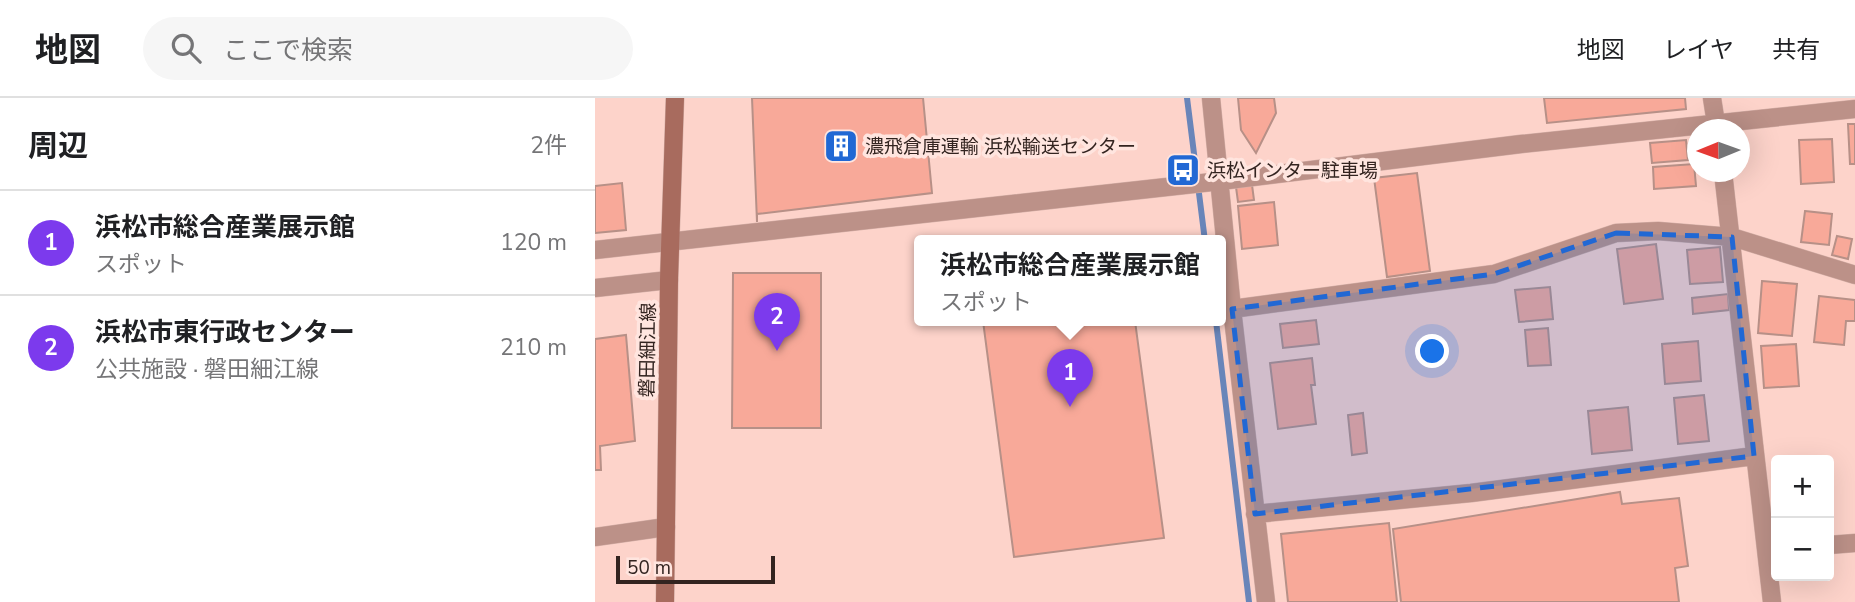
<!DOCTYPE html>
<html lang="ja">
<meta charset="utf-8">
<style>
body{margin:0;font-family:"Nunito Sans","Noto Sans JP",sans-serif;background:#f6f6f6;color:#202124}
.controls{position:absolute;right:21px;bottom:21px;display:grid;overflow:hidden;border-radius:7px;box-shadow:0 7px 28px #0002}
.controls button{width:63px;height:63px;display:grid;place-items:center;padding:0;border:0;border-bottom:2px solid #e0e0e0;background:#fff;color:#202124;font:35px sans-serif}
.compass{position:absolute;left:1092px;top:21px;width:63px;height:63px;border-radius:50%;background:#fff;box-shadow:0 7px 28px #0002;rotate:269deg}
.scale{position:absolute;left:21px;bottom:18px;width:159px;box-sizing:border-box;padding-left:7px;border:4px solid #332420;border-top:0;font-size:19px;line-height:24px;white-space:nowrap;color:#332420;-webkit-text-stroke:5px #ffe5df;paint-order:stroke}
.you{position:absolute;left:838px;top:254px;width:24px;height:24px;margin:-18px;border:5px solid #fff;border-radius:50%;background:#1a73e8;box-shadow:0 0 0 10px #1a73e833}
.badge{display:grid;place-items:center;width:46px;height:46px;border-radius:50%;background:#7c3aed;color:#fff;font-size:23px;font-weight:700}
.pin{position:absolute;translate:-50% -58px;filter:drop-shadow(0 2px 4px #0008)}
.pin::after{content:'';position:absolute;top:37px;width:24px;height:21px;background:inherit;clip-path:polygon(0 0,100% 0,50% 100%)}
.popup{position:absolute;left:319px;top:137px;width:312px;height:91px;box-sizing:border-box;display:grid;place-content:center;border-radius:7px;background:#fff;filter:drop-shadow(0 2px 5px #0005);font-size:23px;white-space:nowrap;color:#757577}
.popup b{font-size:26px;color:#202124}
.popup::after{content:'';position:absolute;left:50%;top:100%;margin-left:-14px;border:14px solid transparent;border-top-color:#fff}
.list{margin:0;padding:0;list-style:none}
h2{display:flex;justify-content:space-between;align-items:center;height:91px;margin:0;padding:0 28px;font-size:30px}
h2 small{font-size:23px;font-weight:400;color:#757577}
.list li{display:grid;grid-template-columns:46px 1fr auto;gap:21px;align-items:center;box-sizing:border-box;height:105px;padding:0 28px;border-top:2px solid #e0e0e0}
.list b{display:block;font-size:26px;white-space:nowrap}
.list p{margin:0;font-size:23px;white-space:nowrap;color:#757577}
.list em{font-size:23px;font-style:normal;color:#757577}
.icon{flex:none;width:38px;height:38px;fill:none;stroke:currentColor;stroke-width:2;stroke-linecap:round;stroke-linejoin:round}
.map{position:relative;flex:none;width:1260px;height:504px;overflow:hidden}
header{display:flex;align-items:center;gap:42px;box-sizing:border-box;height:98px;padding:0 35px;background:#fff;border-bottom:2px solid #e0e0e0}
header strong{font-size:33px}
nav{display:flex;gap:38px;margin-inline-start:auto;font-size:24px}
.search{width:490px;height:63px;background:#f6f6f6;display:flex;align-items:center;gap:18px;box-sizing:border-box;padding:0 24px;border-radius:38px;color:#757577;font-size:26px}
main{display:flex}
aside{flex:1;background:#fff}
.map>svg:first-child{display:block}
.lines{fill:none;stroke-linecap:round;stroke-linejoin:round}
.stream{stroke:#6985b9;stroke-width:6}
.building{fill:#f8a999;stroke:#b79087;stroke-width:2}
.street-casing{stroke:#d5b0a8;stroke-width:19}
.secondary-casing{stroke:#d5b0a8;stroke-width:19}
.street{stroke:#bc9188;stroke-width:18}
.secondary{stroke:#a86b5e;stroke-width:18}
.marked{fill:#2168d4;fill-opacity:0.2;stroke:#2168d4;stroke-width:5;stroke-dasharray:14 9;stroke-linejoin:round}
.labels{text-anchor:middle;stroke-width:7;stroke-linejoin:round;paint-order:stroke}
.poi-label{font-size:19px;fill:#332420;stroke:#ffe5df;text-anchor:start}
.street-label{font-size:19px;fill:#332420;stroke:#ffe5df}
</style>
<header>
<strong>地図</strong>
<div class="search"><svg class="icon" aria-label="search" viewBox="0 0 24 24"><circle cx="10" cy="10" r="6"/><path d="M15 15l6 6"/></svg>ここで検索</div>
<nav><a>地図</a><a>レイヤ</a><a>共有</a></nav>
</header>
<main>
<aside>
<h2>周辺<small>2件</small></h2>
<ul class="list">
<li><span class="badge">1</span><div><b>浜松市総合産業展示館</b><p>スポット</p></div><em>120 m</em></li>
<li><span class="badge">2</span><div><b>浜松市東行政センター</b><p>公共施設 · 磐田細江線</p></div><em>210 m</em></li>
</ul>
</aside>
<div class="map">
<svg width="1260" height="504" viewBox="0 0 1260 504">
<rect width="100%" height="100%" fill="#fdd3ca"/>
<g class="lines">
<path class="stream" d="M592 0 610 143
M621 223 654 504"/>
</g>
<path class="building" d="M157 0H328L337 95 162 116V124Z
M643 0H679L681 15 661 55 646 32Z
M949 0H1090L1091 11 952 25Z
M1253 26H1260V66H1255Z
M1237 41 1239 84 1206 86 1204 42Z
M1091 42 1093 62 1057 65 1055 45Z
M1099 66 1101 88 1059 91 1058 69Z
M822 75 835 173 792 179 779 80Z
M27 85 31 132 0 135V88Z
M657 87 659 102 643 104 641 89Z
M679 104 683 147 647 151 643 108Z
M1210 113 1237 116 1234 147 1206 144Z
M1242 138 1257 141 1253 161 1237 157Z
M1061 146 1068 201 1029 206 1022 151Z
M1125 149 1128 184 1095 186 1092 152Z
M138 175H226V330H137Z
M1167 183 1202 186 1197 238 1163 235Z
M955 189 958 221 924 224 920 192Z
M1133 196 1134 212 1098 216 1097 200Z
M1224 198 1260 202V223H1251L1249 247 1219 244Z
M721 222 724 246 688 250 685 226Z
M388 223H540L569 440 419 459Z
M953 230 956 267 933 268 930 232Z
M31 237 40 343 5 348 6 372H0V241Z
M1103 243 1106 283 1070 286 1067 246Z
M1201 246 1204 288 1169 290 1166 248Z
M717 260 720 287H716L721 326 683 331 675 265Z
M1109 297 1114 343 1083 346 1079 300Z
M1033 309 1037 352 997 356 993 313Z
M768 315 772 355 757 357 753 317Z
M1025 394 1027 406 1084 400 1093 468 1080 470 1084 504H806L798 431Z
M794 425 802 504H693L686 436Z"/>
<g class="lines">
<g class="street-casing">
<path id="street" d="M616 0 637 211 899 176 1021 135 1063 133 1137 139 1260 177
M1117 0 1122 32
M1128 74 1177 504
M0 152 626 83 926 46 1260 11
M0 190 74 182
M637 211 671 504
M660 416 876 395 1159 358
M0 439 71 429
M1234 447 1260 445"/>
</g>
<g class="secondary-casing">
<path id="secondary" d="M70 504 74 182 80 0"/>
</g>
<use href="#street" class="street"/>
<use href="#secondary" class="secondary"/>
</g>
<path class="marked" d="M1021 135 1137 139 1159 358 660 416 637 211 899 176Z"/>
<defs>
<g id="building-square" transform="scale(1.75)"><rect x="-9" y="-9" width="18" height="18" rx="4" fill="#2168d4" stroke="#ffe5df"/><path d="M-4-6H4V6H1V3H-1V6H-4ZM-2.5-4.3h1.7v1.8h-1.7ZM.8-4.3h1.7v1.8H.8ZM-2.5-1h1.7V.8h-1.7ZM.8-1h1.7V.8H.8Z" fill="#fff"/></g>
<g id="bus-square" transform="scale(1.75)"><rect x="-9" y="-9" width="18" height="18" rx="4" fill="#2168d4" stroke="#ffe5df"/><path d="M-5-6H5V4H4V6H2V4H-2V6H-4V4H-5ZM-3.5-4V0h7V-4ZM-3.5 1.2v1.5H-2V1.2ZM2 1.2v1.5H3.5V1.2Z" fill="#fff"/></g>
</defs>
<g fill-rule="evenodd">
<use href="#building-square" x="246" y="48"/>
<use href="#bus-square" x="588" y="72"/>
</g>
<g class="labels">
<g class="poi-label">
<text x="270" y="55">濃飛倉庫運輸 浜松輸送センター</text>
<text x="612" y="79">浜松インター駐車場</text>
</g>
<g class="street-label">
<text transform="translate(52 252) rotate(-89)" y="7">磐田細江線</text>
</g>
</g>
</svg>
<div class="controls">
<button>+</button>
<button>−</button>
</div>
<svg class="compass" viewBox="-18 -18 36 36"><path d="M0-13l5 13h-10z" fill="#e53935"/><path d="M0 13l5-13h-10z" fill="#757577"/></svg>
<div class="scale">50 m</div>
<div class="you"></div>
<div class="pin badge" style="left:475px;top:309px">1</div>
<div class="popup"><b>浜松市総合産業展示館</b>スポット</div>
<div class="pin badge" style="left:182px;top:253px">2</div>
</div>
</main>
